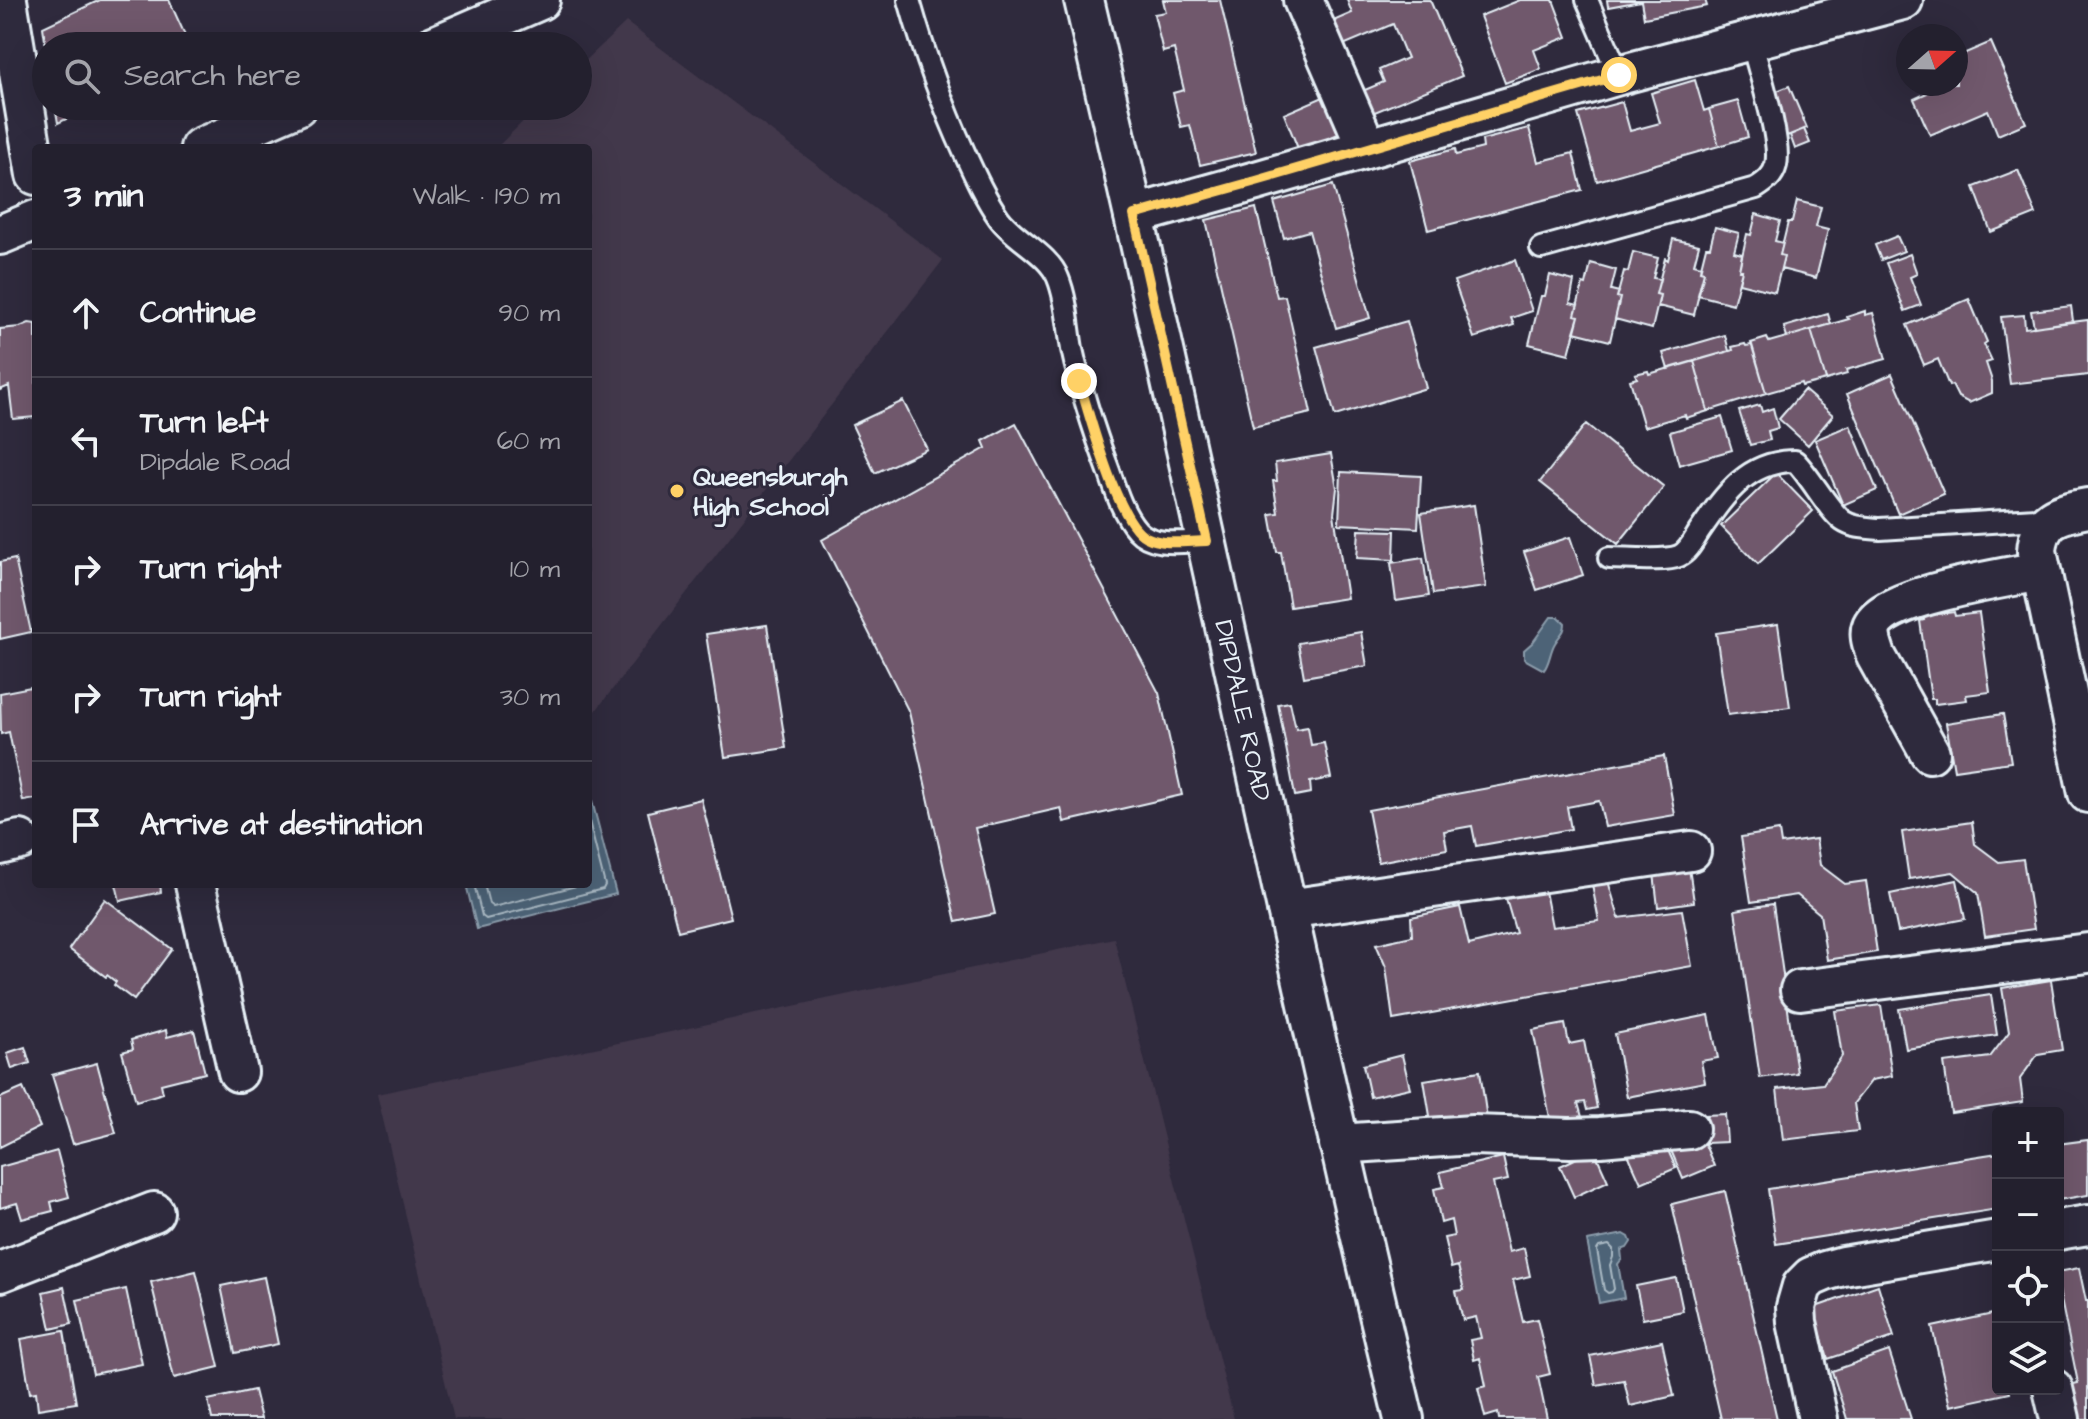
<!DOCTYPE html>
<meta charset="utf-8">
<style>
body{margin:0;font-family:"Architects Daughter",sans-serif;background:#2f2d3a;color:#f1f3f6}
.controls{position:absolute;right:24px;bottom:24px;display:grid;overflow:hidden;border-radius:8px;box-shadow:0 8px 32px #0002}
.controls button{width:72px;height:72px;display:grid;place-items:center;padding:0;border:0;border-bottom:2px solid #403e4a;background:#23202e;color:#f1f3f6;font:40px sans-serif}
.compass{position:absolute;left:1896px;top:24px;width:72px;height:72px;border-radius:50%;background:#23202e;box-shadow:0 8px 32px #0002;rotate:70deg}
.stop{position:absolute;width:24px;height:24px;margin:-18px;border:6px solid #ffd166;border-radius:50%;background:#fff}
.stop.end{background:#ffd166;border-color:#fff;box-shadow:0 2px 8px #0008}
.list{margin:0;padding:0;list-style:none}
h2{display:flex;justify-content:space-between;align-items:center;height:104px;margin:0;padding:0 32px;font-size:34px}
h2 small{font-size:26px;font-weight:400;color:#a3a3aa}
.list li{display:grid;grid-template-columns:52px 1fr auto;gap:24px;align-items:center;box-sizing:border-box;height:128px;padding:0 32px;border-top:2px solid #403e4a}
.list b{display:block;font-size:30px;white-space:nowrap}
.list p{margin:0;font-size:26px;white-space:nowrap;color:#a3a3aa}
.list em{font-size:26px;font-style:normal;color:#a3a3aa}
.icon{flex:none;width:44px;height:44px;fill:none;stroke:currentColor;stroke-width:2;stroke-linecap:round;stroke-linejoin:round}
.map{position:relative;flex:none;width:2088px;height:1419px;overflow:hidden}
.search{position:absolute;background:#23202e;box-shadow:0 8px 32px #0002;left:32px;top:32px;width:560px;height:88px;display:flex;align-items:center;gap:20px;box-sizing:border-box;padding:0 28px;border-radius:44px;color:#a3a3aa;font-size:30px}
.panel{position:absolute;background:#23202e;box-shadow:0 8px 32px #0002;left:32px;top:144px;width:560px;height:744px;border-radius:8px}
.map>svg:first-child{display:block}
.built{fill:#42384b}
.water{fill:#4d6477;stroke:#8b9cab;stroke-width:2}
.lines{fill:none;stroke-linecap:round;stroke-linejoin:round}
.shore{stroke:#aab9c4;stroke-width:2}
.building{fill:#70596c;stroke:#e8f1f8;stroke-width:2}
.service-casing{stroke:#e8f1f8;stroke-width:26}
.minor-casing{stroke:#e8f1f8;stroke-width:44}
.service{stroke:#2f2a3d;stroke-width:20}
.minor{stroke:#2f2a3d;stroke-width:38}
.route{stroke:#ffd166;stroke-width:10}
.poi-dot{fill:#ffd166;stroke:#2f2a3d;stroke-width:3}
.labels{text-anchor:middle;stroke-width:6;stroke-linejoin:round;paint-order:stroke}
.poi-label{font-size:26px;font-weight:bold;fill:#e8f1f8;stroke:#2f2a3d;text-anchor:start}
.street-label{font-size:26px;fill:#e8f1f8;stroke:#2f2a3d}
</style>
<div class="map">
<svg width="2088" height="1419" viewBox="0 0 2088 1419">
<rect width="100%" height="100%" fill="#2f2a3d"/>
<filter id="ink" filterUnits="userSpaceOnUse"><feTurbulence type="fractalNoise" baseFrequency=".0125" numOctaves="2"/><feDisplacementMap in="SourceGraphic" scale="16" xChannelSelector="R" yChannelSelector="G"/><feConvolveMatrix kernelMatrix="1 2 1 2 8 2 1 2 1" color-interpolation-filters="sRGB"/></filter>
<g filter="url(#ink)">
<path class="built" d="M626 22 943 260 588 721V148H496L539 106H578V68Z
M1114 938 1234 1419H454L377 1094Z"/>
<path class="water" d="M1551 617H1559L1565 623C1565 633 1560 634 1555 643 1550 651 1550 662 1544 670L1524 659V650L1533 642Z
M588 785 616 894 477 929 466 884H588Z
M1624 1234 1629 1237 1631 1242 1627 1248 1621 1250 1622 1259 1618 1264 1624 1298 1599 1303 1587 1241Z"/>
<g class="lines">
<path class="shore" d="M474 884 482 916 486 919 603 889 605 885 588 817
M484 884 489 904 493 907 584 884
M1609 1245 1613 1249V1257L1610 1265 1614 1289 1612 1292 1608 1293 1604 1290 1597 1250 1599 1247Z"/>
</g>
<path class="building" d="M100 0H169L190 46 46 47 43 27Z
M1163 0H1220L1256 152 1200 165 1190 125 1181 127 1173 93 1184 90 1174 49 1163 52 1154 14 1166 12Z
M1347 0H1430L1462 76 1370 114 1360 92 1384 82 1379 70 1407 58 1393 24 1341 46 1331 22 1352 13Z
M1520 0H1553L1567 37 1534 50 1541 69 1505 83 1480 16Z
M1607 0H1705L1707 6 1644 18 1641 1 1608 7Z
M1991 42 2026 123 1998 135 1988 110 1930 135 1914 99 1927 93 1923 84H1956V70L1960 68 1956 57Z
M1695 80 1704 111 1709 109 1719 146 1597 181 1578 114 1622 102 1630 131 1660 123 1651 93Z
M1789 86 1807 128 1787 136 1769 94Z
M1330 94 1345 131 1299 151 1284 114Z
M1738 101 1748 137 1719 146 1709 109Z
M55 106H93L58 123Z
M1529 128 1538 162 1573 153 1582 190 1428 230 1410 161 1455 149 1456 155 1483 148 1482 140Z
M1804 129 1810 143 1795 149 1790 135Z
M2018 170 2036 214 1991 232 1974 187Z
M1333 185 1370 318 1336 328 1309 231 1284 238 1274 202Z
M1797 201 1821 207 1816 227 1828 230 1816 278 1781 269 1784 256 1780 255 1783 243 1788 222H1792Z
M1256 208 1277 297 1285 296 1311 413 1253 427 1206 220Z
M1756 214 1780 221 1775 241 1783 243 1780 255 1784 256 1775 292 1739 283 1742 270H1739L1747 234 1751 235Z
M1715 227 1739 233 1734 252 1742 254 1739 270H1742L1733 304 1698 295 1704 272 1700 271 1706 247H1710Z
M1897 236 1904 251 1881 260 1875 245Z
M1673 239 1699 245 1694 264 1701 266 1700 271 1704 272 1694 315 1658 306 1660 295 1656 294 1665 258 1668 260Z
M1633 252 1658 258 1653 278 1660 279 1656 294 1660 295 1652 329 1615 319 1620 298 1617 297 1624 271 1628 272Z
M1910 254 1917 274 1910 277 1921 305 1905 311 1886 263Z
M1515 260 1532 311 1511 318 1514 325 1474 338 1454 281Z
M1591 263 1616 270 1611 290 1619 292 1617 297 1620 298 1610 341 1574 332 1579 316 1575 315 1583 284 1586 285Z
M1550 275 1574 281 1570 303 1578 305 1575 315 1579 316 1569 354 1529 344 1541 296H1545Z
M1969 299 1987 342 1984 344 1992 361 1986 363 1992 381V393L1969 403 1958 397 1952 385 1949 386 1938 359 1924 365 1907 325Z
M2071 306 2073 321 2034 327 2031 311Z
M1865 311V315L1873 313 1886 359 1846 370 1847 374 1826 380 1811 330 1849 319 1847 317Z
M1828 314 1831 324 1787 337 1784 327Z
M2024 315 2025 328 2088 320V375L2010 384 2001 317Z
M1407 321 1426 388 1335 416 1316 347Z
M29 323 36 324V417L13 419 9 386 0 390V329L20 327Z
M1811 330 1826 380 1802 386 1801 383 1766 393 1751 343 1767 338 1769 342Z
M1725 335 1729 351 1668 369 1663 353Z
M1745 344 1746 346 1752 345 1766 393 1708 411 1694 361 1733 350 1732 347Z
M1694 361 1708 411 1686 418 1685 415 1644 427 1630 380 1637 378 1635 374 1648 371 1649 374Z
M1892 374 1944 494 1898 514 1847 394Z
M1804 390 1833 415 1808 445 1779 419Z
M903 401 927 449 875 473 852 425Z
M1760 405 1762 412 1773 408 1778 428 1768 431 1770 440 1750 445 1739 411Z
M1722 417 1732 450 1679 465 1670 432Z
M1016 423 1159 693 1182 795 1064 822 1061 808 975 828 995 914 956 922 909 712 822 540 986 448 983 441Z
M1586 424 1664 487 1618 544 1540 482Z
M1850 425 1877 490 1843 505 1815 440Z
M1331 454 1337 488 1334 514 1347 598 1290 607 1281 552H1277L1270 514 1278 513 1273 481H1277L1275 463Z
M1341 472 1421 476 1418 528 1339 524Z
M1776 473 1813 511 1758 564 1721 526Z
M1474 505 1486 587 1433 594 1421 513Z
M1359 530 1395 531 1394 560 1357 558Z
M1570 537 1583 575 1537 590 1524 552Z
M1423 558 1429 596 1396 601 1391 563Z
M15 559 31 632 0 639V562Z
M1954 612 1955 616 1979 613 1990 692 1966 695 1967 700 1935 704V699H1931L1920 621 1924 620 1923 616Z
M1778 624 1790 707 1728 715 1716 633Z
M767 625 786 748 725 757 706 634Z
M1361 632 1367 666 1304 677 1298 643Z
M36 686V799L23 801 9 732 1 734 0 693Z
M1290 702 1296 729 1308 727 1311 745 1324 743 1331 778 1310 782 1311 793 1295 796 1278 704Z
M2003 714 2011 762 1954 770 1946 723Z
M1664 756 1675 815 1605 827 1599 801 1567 807 1571 829 1476 846 1472 826 1444 831 1447 849 1378 862 1368 810Z
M701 799 731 918 678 931 648 812Z
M1972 822 1975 844 1999 862 2023 859 2034 929 1985 936 1978 893 1953 872 1909 879 1902 832Z
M1779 831 1781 844 1816 839 1820 865 1845 884 1866 881 1877 952 1827 960 1820 914 1797 895 1751 902 1741 837Z
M1689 868 1694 902 1658 907 1654 873Z
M1957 880 1965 919 1898 932 1890 894Z
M1608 881 1619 918 1682 910 1692 966 1393 1020 1386 967 1376 944 1412 936 1411 917 1460 907 1469 945 1516 933 1506 899 1545 891 1552 927 1599 921 1592 885Z
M116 884H160L161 892 120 901Z
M105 899 172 949 134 1000 114 985 116 982 107 975 106 977 69 949Z
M1773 904 1797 1073 1760 1078 1735 910Z
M2051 980 2062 1050 2038 1054 2020 1079 2023 1102 1951 1113 1944 1063 1990 1057 2009 1032 2002 988Z
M1991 995 1997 1035 1906 1049 1899 1009Z
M1881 1005 1892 1076 1872 1080 1854 1103 1858 1131 1783 1140 1777 1089 1823 1084 1842 1056 1835 1011Z
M1709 1015 1718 1058 1701 1061 1705 1082 1627 1097 1615 1034Z
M1565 1024 1569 1044 1584 1041 1597 1108 1587 1110 1585 1102 1578 1103 1582 1117 1551 1123 1533 1030Z
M166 1030 167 1037 194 1030 205 1073 161 1084 163 1093 136 1101 122 1052 133 1049 131 1040Z
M25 1047 30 1063 12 1069 7 1053Z
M1402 1055 1410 1088 1370 1097 1363 1065Z
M97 1063 116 1133 73 1144 52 1075Z
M1480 1071 1487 1119 1432 1128 1424 1080Z
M23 1088 40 1127 0 1147V1098Z
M1725 1114 1727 1142 1706 1143 1705 1115Z
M1701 1135 1714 1166 1683 1179 1670 1148Z
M1662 1137 1676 1168 1641 1183 1627 1152Z
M2088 1140V1195L2058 1200V1144Z
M1594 1150 1608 1181 1574 1197 1560 1166Z
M57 1151 69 1197 51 1202 53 1211 22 1219 17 1203 0 1208V1167Z
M1998 1153V1209L1776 1244 1768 1189Z
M1503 1157 1508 1180 1493 1183 1509 1252 1524 1248 1530 1276 1513 1280 1523 1322 1537 1319 1550 1374 1538 1377 1547 1419H1499L1498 1413 1485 1417 1478 1388 1486 1386 1480 1358 1474 1360 1470 1340 1481 1338 1476 1317 1463 1320 1456 1291 1464 1290 1458 1266 1451 1268 1444 1238 1454 1236 1451 1220 1441 1223 1434 1189 1444 1187 1440 1172Z
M1725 1191 1777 1419H1721L1672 1204Z
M2079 1268 2086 1301H2088V1419H2076L2069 1385 2078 1383 2058 1285V1272Z
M196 1271 219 1367 174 1378 151 1282Z
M264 1277 278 1344 235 1353 221 1286Z
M1676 1278 1683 1311 1643 1319 1636 1286Z
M1878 1285 1894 1337 1828 1359 1813 1308Z
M64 1287 72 1324 51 1329 43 1292Z
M126 1289 142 1364 93 1374 77 1300Z
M1993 1314 1998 1338V1389H2009L2010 1393 1950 1406 1932 1327Z
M64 1331 76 1403 38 1409 36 1392 30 1393 21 1339Z
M1662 1341 1674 1396 1630 1406 1624 1380 1596 1385 1590 1356Z
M1889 1351 1911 1419H1847L1832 1371Z
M254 1390 261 1419H212L208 1400Z"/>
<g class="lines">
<g class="service-casing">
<path id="service" d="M909 0C924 53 942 104 965 154 975 176 985 198 999 218 1015 240 1049 254 1058 278 1067 300 1068 326 1072 349 1081 391 1094 431 1109 471 1116 492 1123 514 1137 530 1153 548 1186 541 1207 541
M1587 0 1619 75
M1541 248 1756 188C1765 182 1773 177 1776 165 1782 141 1758 68 1751 40
M1609 558C1626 558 1665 562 1679 556 1688 552 1694 540 1699 532 1724 496 1746 461 1795 461 1811 477 1828 510 1843 521 1853 528 1868 528 1880 529L2053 518"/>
</g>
<g class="minor-casing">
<g id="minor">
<path d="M7 0 36 175"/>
<path id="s1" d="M1084 0C1196 472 1290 948 1404 1419"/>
<path d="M1303 0 1367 148"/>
<path d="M434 46 540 0"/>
<path d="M200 148 297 106"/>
<path d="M1134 215 1256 181 1619 75 1903 0"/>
<path d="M0 235 36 220"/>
<path d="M2088 508C2059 513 2039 518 2037 551L2088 793"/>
<path d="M1930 753 1876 656C1873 646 1868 635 1872 626 1886 595 2006 578 2040 571"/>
<path d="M0 845 20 840"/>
<path d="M195 884 238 1072"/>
<path d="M1287 909 1691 851"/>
<path d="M1800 990 2088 953"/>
<path d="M1339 1144 1473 1135 1570 1138 1600 1137 1689 1129"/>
<path d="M2058 1230 2088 1225"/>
<path d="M0 1272 154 1212"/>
<path d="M2053 1389 2060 1419"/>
<path d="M1818 1419 1797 1322 1796 1307 1802 1286 1811 1277 1825 1271 1843 1266 1998 1240"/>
</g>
</g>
<use href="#service" class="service"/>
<use href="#minor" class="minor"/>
</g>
</g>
<g class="lines" filter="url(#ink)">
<path class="route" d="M1079 381C1089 413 1117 523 1146 537 1164 546 1188 541 1207 541L1134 215 1256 181 1619 75"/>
</g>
<circle class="poi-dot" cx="677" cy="491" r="8"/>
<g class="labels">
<g class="poi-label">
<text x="693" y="485">Queensburgh<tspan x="693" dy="30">High School</tspan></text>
</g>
<g class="street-label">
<text dy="9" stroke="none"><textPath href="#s1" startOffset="728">DIPDALE ROAD</textPath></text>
</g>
</g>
</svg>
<div class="controls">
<button>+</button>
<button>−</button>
<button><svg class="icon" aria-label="locate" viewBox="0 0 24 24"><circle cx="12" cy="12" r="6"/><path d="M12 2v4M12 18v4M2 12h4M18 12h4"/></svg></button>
<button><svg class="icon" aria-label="layers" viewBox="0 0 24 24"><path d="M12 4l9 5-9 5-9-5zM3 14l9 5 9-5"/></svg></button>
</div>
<svg class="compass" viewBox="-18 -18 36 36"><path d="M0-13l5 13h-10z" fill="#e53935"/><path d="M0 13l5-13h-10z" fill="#a3a3aa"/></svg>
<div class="stop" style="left:1619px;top:75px"></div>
<div class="stop end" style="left:1079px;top:381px"></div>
<div class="search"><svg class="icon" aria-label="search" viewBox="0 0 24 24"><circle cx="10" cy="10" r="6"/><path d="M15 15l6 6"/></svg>Search here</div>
<section class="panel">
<h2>3 min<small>Walk · 190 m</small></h2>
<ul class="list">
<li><svg class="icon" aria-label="ahead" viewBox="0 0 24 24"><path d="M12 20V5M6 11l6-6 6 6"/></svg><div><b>Continue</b></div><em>90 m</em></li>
<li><svg class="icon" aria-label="left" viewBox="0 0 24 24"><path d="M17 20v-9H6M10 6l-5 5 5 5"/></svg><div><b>Turn left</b><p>Dipdale Road</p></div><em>60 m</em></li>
<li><svg class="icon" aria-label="right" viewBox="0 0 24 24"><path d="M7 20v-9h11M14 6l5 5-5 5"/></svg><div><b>Turn right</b></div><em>10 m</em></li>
<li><svg class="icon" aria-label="right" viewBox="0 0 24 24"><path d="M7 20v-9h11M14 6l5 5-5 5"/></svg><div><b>Turn right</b></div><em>30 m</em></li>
<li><svg class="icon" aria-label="arrive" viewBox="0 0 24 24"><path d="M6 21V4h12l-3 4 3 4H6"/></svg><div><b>Arrive at destination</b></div></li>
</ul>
</section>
</div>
